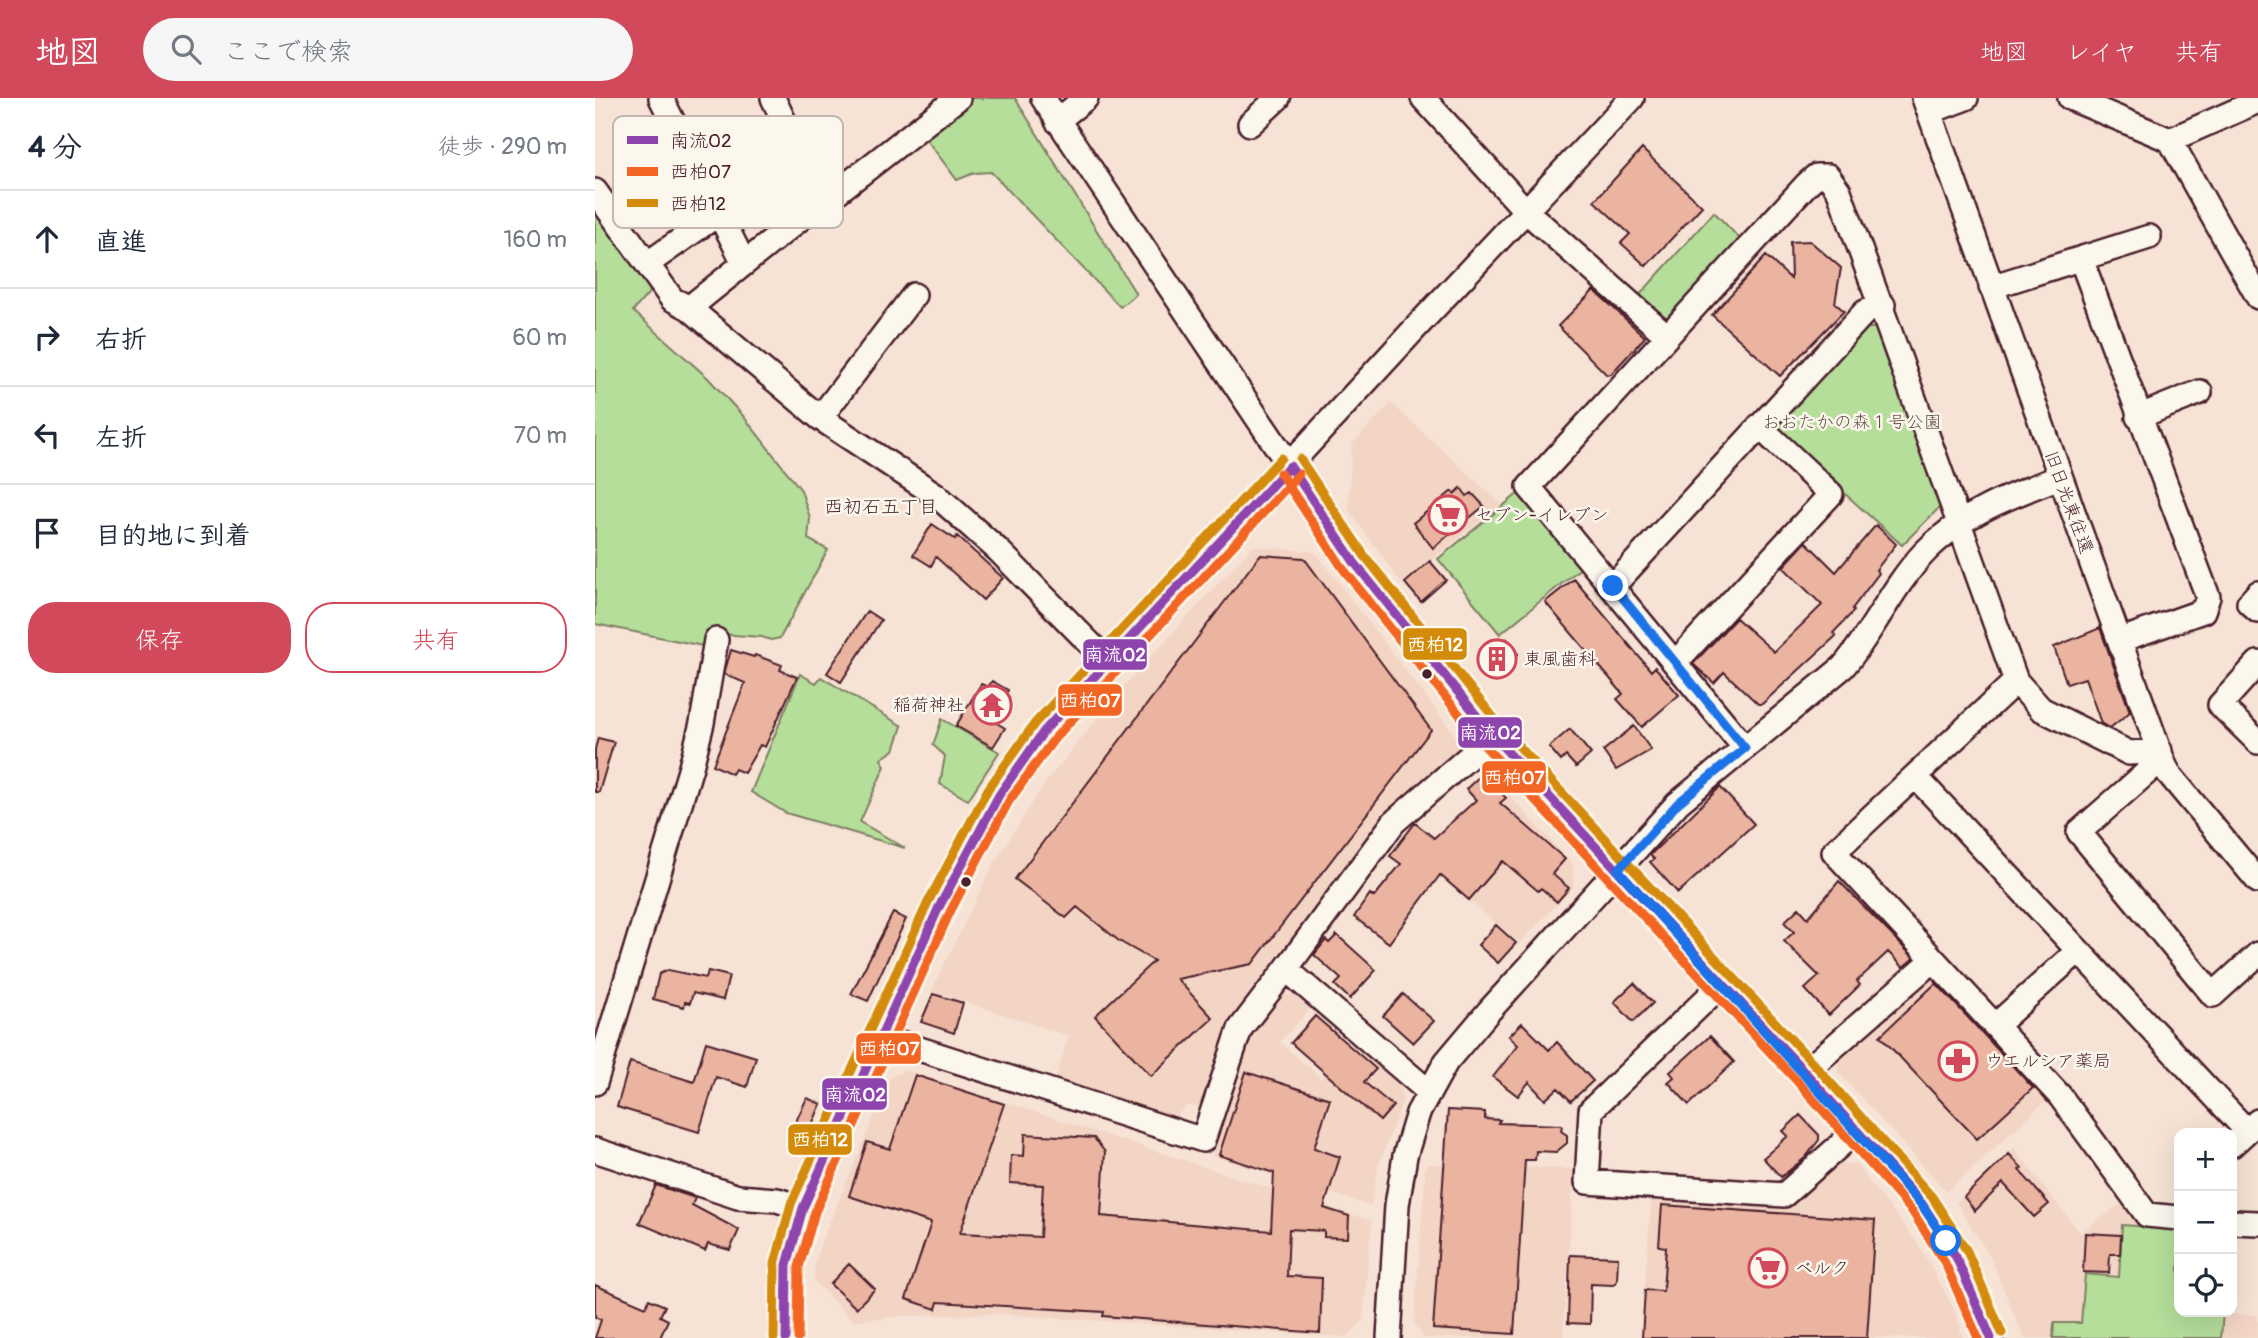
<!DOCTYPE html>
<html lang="ja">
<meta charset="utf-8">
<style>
body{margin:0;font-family:Pangolin,"Klee One",sans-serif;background:#f6f6f7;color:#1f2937}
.controls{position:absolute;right:21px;bottom:21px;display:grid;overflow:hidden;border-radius:14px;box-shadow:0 7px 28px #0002}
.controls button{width:63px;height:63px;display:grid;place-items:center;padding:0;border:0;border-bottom:2px solid #e0e1e3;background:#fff;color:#1f2937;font:35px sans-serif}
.stop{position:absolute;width:21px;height:21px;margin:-16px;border:5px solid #1a73e8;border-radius:50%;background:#fff}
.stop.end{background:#1a73e8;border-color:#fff;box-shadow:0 2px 7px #0008}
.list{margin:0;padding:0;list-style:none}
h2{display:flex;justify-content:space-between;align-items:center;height:91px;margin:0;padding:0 28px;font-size:30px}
h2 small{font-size:23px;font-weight:400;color:#747a83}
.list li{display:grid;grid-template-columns:46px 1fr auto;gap:21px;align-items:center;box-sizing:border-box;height:98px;padding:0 28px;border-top:2px solid #e0e1e3}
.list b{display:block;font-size:26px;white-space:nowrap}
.list em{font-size:23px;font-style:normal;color:#747a83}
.actions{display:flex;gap:14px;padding:21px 28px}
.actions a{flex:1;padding:16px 0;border:2px solid #d1495b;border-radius:28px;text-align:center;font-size:24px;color:#d1495b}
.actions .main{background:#d1495b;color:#fff}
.icon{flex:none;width:38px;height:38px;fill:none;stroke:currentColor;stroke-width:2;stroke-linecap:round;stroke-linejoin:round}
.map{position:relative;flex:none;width:1663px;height:1240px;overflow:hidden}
header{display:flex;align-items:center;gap:42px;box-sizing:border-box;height:98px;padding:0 35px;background:#d1495b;color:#fff}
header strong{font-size:33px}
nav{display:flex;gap:38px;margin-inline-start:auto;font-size:24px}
.search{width:490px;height:63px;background:#f6f6f7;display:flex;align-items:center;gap:18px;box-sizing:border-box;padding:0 24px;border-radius:38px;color:#747a83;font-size:26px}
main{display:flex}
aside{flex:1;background:#fff}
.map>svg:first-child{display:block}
.built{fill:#f3d5c6}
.green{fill:#b4de9a;stroke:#7f7e62;stroke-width:2}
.building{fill:#ebb4a1;stroke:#4a1f2b;stroke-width:2}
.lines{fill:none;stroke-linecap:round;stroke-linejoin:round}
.minor-casing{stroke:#4a1f2b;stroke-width:28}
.minor{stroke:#fbf7ec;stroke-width:23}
.bus-1-casing{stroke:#fbf7ec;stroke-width:14}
.bus-2-casing{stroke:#fbf7ec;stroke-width:14}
.bus-3-casing{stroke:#fbf7ec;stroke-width:14}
.bus-1{stroke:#8e44ad;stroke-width:9}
.bus-2{stroke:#f26522;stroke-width:9}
.bus-3{stroke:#d48b09;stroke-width:9}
.route{stroke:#1a73e8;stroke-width:9}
.bus-dot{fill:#4a1f2b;stroke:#fbf7ec;stroke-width:2.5}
.labels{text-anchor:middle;stroke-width:5;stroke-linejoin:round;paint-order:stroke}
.park-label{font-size:18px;fill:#644f47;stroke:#fbf7ec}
.street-label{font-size:18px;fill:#4a1f2b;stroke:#fbf7ec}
.poi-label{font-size:18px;fill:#4a1f2b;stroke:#fbf7ec;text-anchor:start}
.neighbourhood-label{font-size:19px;fill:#4a1f2b;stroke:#fbf7ec}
.key{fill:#fbf7ec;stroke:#c6b6b2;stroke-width:2}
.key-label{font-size:19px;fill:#4a1f2b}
.line-badge{stroke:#fbf7ec;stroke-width:2.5}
.badge-label{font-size:19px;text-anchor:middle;font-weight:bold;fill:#fff}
</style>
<header>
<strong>地図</strong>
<div class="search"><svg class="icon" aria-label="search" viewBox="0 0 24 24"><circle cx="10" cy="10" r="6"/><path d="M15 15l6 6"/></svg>ここで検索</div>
<nav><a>地図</a><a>レイヤ</a><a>共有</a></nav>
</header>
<main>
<aside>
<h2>4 分<small>徒歩 · 290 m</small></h2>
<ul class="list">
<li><svg class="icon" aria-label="ahead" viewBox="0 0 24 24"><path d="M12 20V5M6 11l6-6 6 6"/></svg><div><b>直進</b></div><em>160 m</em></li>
<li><svg class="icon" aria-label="right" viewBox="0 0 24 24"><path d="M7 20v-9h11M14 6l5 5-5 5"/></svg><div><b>右折</b></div><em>60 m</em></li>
<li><svg class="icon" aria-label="left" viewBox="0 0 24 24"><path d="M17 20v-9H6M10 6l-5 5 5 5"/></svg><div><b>左折</b></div><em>70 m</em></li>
<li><svg class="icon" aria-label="arrive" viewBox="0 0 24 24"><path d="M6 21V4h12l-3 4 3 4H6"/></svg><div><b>目的地に到着</b></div></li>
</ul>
<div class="actions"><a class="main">保存</a><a>共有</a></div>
</aside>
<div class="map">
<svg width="1663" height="1240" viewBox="0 0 1663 1240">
<rect width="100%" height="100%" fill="#f6e3d6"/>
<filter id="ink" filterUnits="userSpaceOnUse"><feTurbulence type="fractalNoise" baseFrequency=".0143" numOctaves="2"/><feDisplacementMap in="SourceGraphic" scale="14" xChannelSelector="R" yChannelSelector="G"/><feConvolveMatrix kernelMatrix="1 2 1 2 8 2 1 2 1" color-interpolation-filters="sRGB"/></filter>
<g filter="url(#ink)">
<path class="built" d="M796 305 906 406 807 486 753 411 757 346Z
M658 448 720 454 861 638V653L799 708 633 927 606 1010 593 1007 578 1021 460 982 474 938 336 893 398 767 448 688 522 595Z
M914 697 979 768 978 789 925 845 845 778Z
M1332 876H1341L1454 1000 1352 1094 1243 974 1242 958Z
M702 896 717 909 685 944 726 980 757 946 805 987 808 1002 784 1066 776 1108 617 1058 653 945 686 897Z
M310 972 777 1123 768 1223 751 1239 403 1216 307 1218 258 1223 219 1183 220 1167 226 1144 296 979Z
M1419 1050 1485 1135 1531 1102 1584 1129V1214L1663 1217V1240H1429L1396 1161 1361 1104Z
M1243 1065 1261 1066 1324 1147 1360 1213 1368 1240H1046L1056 1103 1192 1111Z
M831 1066 979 1071 968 1240H829L819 1226Z"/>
<path class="green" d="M368 0H420L541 196 525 209 396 74 379 75 362 82 325 33Z
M0 103 58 190 38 213 113 280 149 319 206 392 215 420 213 441 233 452 185 540 176 542 167 539 110 535 108 548 0 526Z
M1119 114 1146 142 1074 220H1064L1042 200Z
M1267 230H1284L1346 401 1344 410 1307 447 1180 333V323Z
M925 394 987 469 905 536 843 461Z
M205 576 221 585 226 579 307 628 299 652 286 661 290 668 265 724 310 750 191 715 156 694Z
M347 621 404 654 373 702 345 686 350 658 338 647Z
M1527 1127 1584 1131V1214H1628L1626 1240H1458L1459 1225H1486L1490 1176 1524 1179Z"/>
<path class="building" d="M1047 51 1107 108 1051 168 1026 145 1035 136 999 103Z
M1215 143 1246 170 1240 205 1249 213 1185 278 1117 217 1171 158 1196 181 1195 144Z
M999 192 1050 239 1016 276 1012 277 963 228Z
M866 390 872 398 877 395 889 408 838 450 818 425 857 393 859 396Z
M337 426 360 441 362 438 408 480 388 502 341 459 336 468 318 457Z
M1281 427 1301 446 1281 472 1284 475 1257 511 1259 513 1238 535 1241 538 1167 606H1163L1129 574 1119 585 1098 566 1141 520 1179 554 1227 507 1188 469 1211 444 1241 474Z
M665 457 709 460 836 632 657 866 582 881 618 920 556 978 500 918 559 863 524 843 482 809 471 820 420 781Z
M835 463 851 482 826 504 810 485Z
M979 481 1056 573 1060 569 1084 597 1047 629 1022 601 1028 596 950 504Z
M272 513 286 522 246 584 232 575Z
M1505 530 1535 614 1515 630 1506 625 1490 580 1472 586 1459 549Z
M912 541 923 556 893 580 881 565Z
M136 552 159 559 160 557 187 567 185 572 202 579 170 649 165 647 149 675 140 671 137 676 118 667 150 585 129 576Z
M397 583 413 592 410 597 414 599 400 624 410 630 398 649 361 628 386 586 393 589Z
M1039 628 1056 652 1021 672 1008 653Z
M975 631 996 656 981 669 971 658 966 663 954 649Z
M3 640 19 644 4 694H0V651Z
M888 675 911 700 905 705 970 761 957 776 974 790 962 804 946 790 943 793 908 763 874 802 845 777 794 845 759 819 775 796 779 799 806 766 795 758 820 725 839 740 881 702 871 691Z
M1125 689 1159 726 1083 795 1055 764 1059 761 1055 757Z
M1244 783 1319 860 1308 869 1293 854 1262 883 1265 887 1234 917 1210 891 1224 878 1189 843 1199 834 1189 824 1204 810 1213 820Z
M298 815 311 821 273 903 256 896Z
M901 827 921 845 903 865 883 847Z
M742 837 781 872 755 901 740 887 746 881 719 857 731 842 734 845Z
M73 872 111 880 113 873 134 878 128 902 98 895 95 905 90 904 89 909 58 901 64 876Z
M1039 885 1058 905 1038 924 1019 904Z
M1341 885 1438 990 1382 1041 1285 938Z
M338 896 368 905 359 935 326 924Z
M808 896 839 923 818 945 788 918Z
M720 918 781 971 769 984 798 1008 785 1023 696 945Z
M927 925 954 952 962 944 998 983 976 1003 963 990 950 1002 934 984 923 998 898 979 923 947 914 938Z
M1115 938 1139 964 1094 1007 1073 984 1079 979 1075 974Z
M111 944 161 959 152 989 121 979 104 1034 22 1009 35 964 99 984Z
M651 974 735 1001 719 1050 745 1059 729 1110 754 1118 753 1140 729 1139V1133L694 1131 692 1178 727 1180 725 1235 508 1218 509 1214 343 1204 341 1211 311 1201 336 1125 254 1098 272 1044 295 1051 320 977 409 1006 365 1135 445 1139 448 1087 415 1085 416 1057 429 1058 430 1036 499 1040 510 1054 506 1118 676 1133 679 1075 624 1057Z
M212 1000 226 1006 216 1029 201 1023Z
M853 1012 890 1014V1021L905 1022 903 1025 967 1027 966 1033 972 1037V1045L961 1054 941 1053 940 1062H930L919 1236 838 1231Z
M1205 1017 1224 1037V1042L1210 1060 1186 1079 1168 1060 1193 1038 1188 1033Z
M1414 1056 1427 1070 1424 1072 1454 1106 1439 1119 1408 1085 1380 1113 1369 1099Z
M61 1087 100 1100 97 1107 144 1132 135 1152 113 1146 110 1153 44 1125Z
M1067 1107 1280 1122 1272 1240H1047L1050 1192 1068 1193 1071 1149 1064 1148Z
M1490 1135 1526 1137 1525 1156H1515L1514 1175 1488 1174Z
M975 1157 1023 1159 1022 1183 1018 1187 996 1186 995 1226 973 1225Z
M254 1166 280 1191 261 1210 235 1186Z
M0 1187 51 1209 54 1201 70 1208 65 1218 73 1222 65 1240H0L6 1222 0 1219Z"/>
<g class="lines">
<g class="minor-casing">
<path id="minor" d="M66 0 149 165
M448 0 759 464 898 638 1210 974 1327 1106 1361 1159 1396 1240
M828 0 931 113 1071 237
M1329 0 1569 666 1574 676 1663 783
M1475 0 1575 42 1663 199
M1334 14 1371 0
M462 23 491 0
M655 26 683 0
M1575 42 1663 3
M0 93 77 201 94 210 225 320 341 397 403 452 514 565
M227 103 236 99 363 0
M1486 161 1613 499 1608 513 1526 542
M52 166 123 116
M1396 189 1554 139
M94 210 227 103 178 0
M1543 319 1605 294
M225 320 319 197
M1018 488 1270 214 1288 207
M1663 495 1654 505 1663 513
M1081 564 1236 396 1164 328
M1663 565 1625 607 1663 644
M1421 583 1239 754 1465 998 1552 1117 1584 1120
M1150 650 934 389 1212 86 1221 78H1233L1244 93 1421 583 1446 611 1534 655 1565 653
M1567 661 1484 734 1618 897 1663 856
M1321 679 1652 1033
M1126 887 996 1012 992 1084 1189 1097 1261 1033
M1401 927 1482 854
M284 938 608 1042 645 931 691 871
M1210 974 1338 862
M0 985 96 669 107 625 121 542
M834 994 691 871 799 724 898 638
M1637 1047 1663 1023
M0 1052 143 1099 182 1102 208 1110
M1637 1124 1663 1125
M191 1240 192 1167 208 1110 344 809 404 697 449 633 826 224 1037 0
M794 1240 802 1107 810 1058 823 1015 851 964 894 913 1083 705 1248 569C1278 534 1297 489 1329 455 1366 416 1417 397 1465 379"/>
</g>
<use href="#minor" class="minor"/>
<g class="bus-1-casing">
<path id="bus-1" d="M695 368 759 464 898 638 1210 974 1327 1106 1361 1159 1396 1240
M191 1240 192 1167 208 1110 344 809 404 697 449 633 695 368"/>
</g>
<g class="bus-2-casing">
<path id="bus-2" d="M685 375 749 472 888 646 1201 982 1317 1113 1350 1165 1383 1240
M203 1240 204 1169 220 1114 355 814 414 703 459 641 704 376"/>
</g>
<g class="bus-3-casing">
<path id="bus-3" d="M705 361 769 457 907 630 1219 966 1337 1099 1372 1153 1407 1235
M179 1240 180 1166 196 1106 333 804 393 691 440 625 686 360"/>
</g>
<use href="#bus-1" class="bus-1"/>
<use href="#bus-2" class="bus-2"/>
<use href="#bus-3" class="bus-3"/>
</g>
</g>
<g class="lines" filter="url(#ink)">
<path class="route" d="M1018 488 1150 650 1083 705 1023 772 1327 1107 1351 1143"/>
</g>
<defs>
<g id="supermarket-ring" transform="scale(2.0125)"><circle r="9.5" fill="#fbf7ec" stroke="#d1495b" stroke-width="1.5"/><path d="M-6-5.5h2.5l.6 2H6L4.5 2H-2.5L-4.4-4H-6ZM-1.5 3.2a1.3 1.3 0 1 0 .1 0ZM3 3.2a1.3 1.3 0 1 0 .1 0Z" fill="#d1495b"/></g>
<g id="building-ring" transform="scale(2.0125)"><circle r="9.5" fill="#fbf7ec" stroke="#d1495b" stroke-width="1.5"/><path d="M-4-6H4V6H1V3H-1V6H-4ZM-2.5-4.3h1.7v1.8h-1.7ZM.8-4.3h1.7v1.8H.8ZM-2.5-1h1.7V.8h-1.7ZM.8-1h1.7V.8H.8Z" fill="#d1495b"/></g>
<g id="temple-ring" transform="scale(2.0125)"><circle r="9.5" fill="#fbf7ec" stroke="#d1495b" stroke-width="1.5"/><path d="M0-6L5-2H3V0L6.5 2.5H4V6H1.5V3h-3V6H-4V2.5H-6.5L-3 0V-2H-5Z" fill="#d1495b"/></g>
<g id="pharmacy-ring" transform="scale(2.0125)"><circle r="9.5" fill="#fbf7ec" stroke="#d1495b" stroke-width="1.5"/><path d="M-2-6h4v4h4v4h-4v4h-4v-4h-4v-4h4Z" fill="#d1495b"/></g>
</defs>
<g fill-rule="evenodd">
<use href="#supermarket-ring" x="853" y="417"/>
<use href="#building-ring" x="902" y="561"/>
<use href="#temple-ring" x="397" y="607"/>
<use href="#pharmacy-ring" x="1363" y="963"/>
<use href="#supermarket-ring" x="1173" y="1170"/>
</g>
<g class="bus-dot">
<circle cx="832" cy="576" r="6"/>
<circle cx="371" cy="784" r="6"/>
</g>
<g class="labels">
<g class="park-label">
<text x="1257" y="330">おおたかの森１号公園</text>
</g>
<g class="street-label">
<text transform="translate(1474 404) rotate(70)" y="6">旧日光東往還</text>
</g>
<g class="poi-label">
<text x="880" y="423">セブン-イレブン</text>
<text x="929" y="567">東風歯科</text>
<text x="370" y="613" text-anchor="end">稲荷神社</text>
<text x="1390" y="969">ウエルシア薬局</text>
<text x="1200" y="1176">ベルク</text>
</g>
<g class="neighbourhood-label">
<text x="286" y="415">西初石五丁目</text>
</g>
</g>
<rect x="18" y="18" width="230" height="112" rx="10" class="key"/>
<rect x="32" y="38" width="31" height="8" fill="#8e44ad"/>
<rect x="32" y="69" width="31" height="9" fill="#f26522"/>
<rect x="32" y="101" width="31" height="8" fill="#d48b09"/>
<g class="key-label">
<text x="75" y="49">南流02</text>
<text x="75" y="80">西柏07</text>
<text x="75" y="112">西柏12</text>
</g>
<g class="line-badge">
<rect x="807" y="529" width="66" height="34" rx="7" fill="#d48b09"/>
<rect x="487" y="540" width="66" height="33" rx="7" fill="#8e44ad"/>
<rect x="462" y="585" width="66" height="34" rx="7" fill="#f26522"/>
<rect x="862" y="618" width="66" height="33" rx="7" fill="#8e44ad"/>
<rect x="886" y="662" width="66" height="34" rx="7" fill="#f26522"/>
<rect x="260" y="934" width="67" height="33" rx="7" fill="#f26522"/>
<rect x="226" y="979" width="67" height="34" rx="7" fill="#8e44ad"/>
<rect x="192" y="1025" width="66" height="33" rx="7" fill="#d48b09"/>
</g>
<g class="badge-label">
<text x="840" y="553">西柏12</text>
<text x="520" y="563">南流02</text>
<text x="495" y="609">西柏07</text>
<text x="895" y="641">南流02</text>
<text x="919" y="686">西柏07</text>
<text x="294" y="957">西柏07</text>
<text x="260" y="1003">南流02</text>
<text x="225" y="1048">西柏12</text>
</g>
</svg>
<div class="controls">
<button>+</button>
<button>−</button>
<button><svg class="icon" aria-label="locate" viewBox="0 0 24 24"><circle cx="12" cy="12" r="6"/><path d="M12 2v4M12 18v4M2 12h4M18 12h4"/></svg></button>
</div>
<div class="stop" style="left:1351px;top:1143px"></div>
<div class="stop end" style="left:1018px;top:488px"></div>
</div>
</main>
